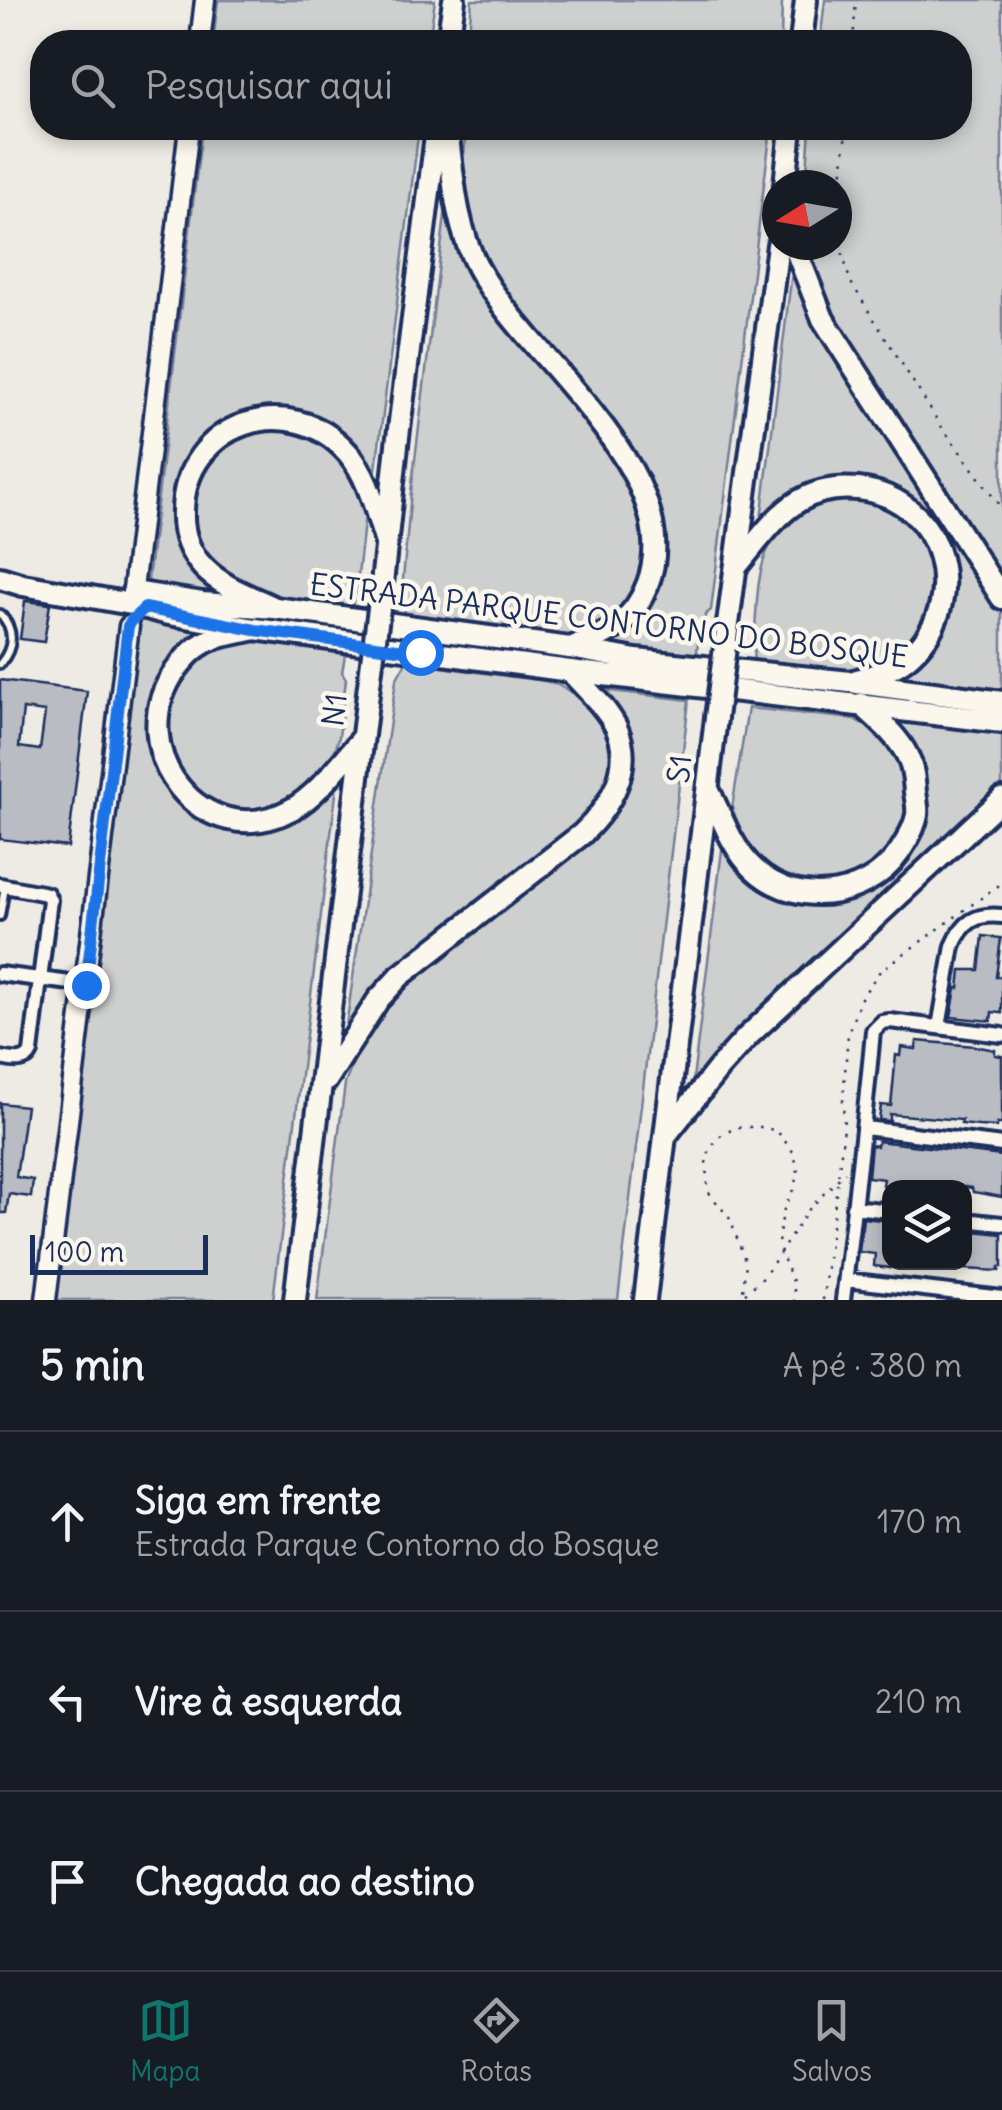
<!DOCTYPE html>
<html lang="pt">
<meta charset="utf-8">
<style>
body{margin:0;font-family:Delius,sans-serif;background:#242831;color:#f1f3f6}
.controls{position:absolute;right:30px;bottom:30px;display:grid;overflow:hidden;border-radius:20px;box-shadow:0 5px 15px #0003}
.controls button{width:90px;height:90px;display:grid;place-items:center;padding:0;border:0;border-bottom:2px solid #363941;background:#171b24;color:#f1f3f6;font:50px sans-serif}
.compass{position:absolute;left:762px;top:170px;width:90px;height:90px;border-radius:50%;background:#171b24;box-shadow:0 5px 15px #0003;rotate:259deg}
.scale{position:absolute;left:30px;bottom:25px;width:178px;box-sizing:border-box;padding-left:10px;border:5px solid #1b2f5e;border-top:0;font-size:28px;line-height:35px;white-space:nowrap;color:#1b2f5e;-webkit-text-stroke:8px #fbf7ec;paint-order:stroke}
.stop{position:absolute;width:30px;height:30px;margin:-22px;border:8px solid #1a73e8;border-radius:50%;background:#fff}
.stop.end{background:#1a73e8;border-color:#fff;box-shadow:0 2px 10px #0008}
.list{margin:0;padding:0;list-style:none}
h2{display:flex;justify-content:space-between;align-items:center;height:130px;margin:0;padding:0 40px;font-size:42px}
h2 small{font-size:32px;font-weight:400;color:#9ea1a6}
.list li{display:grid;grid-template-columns:65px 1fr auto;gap:30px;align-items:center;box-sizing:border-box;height:180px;padding:0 40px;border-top:2px solid #363941}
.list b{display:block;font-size:38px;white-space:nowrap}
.list p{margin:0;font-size:32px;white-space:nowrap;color:#9ea1a6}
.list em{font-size:32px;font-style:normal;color:#9ea1a6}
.icon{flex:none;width:55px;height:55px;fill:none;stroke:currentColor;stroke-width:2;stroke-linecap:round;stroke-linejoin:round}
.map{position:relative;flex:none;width:1002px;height:1300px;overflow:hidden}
.search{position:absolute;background:#171b24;box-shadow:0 5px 15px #0003;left:30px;right:30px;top:30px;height:110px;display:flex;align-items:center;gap:25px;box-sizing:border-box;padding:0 35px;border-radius:40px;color:#9ea1a6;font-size:38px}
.sheet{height:670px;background:#171b24}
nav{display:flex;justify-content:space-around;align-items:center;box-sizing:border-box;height:140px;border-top:2px solid #363941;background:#171b24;font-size:28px;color:#9ea1a6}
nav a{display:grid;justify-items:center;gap:5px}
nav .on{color:#0f766e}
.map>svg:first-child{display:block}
.green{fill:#cecfcf;stroke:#747f96;stroke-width:2.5}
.building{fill:#b9bcc3;stroke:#1b2f5e;stroke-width:2.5;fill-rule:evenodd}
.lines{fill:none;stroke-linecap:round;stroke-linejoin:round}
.service-casing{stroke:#1b2f5e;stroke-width:14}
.minor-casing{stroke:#1b2f5e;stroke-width:20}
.secondary-casing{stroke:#1b2f5e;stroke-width:25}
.primary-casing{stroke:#1b2f5e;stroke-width:28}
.trunk-casing{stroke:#1b2f5e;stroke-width:28}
.path{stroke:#1b2f5e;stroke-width:2.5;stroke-dasharray:2.5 8;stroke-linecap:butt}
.service{stroke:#fbf7ec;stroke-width:6}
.minor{stroke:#fbf7ec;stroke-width:12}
.secondary{stroke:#fbf7ec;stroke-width:18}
.primary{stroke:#fbf7ec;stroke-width:20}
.trunk{stroke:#fbf7ec;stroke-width:20}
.trunk-bridge-casing{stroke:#1b2f5e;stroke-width:28;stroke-linecap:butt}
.trunk-bridge{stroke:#fbf7ec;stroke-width:20}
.route{stroke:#1a73e8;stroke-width:12}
.labels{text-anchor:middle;stroke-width:9;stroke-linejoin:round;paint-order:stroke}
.street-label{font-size:30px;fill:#1b2f5e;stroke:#fbf7ec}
</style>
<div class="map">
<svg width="1002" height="1300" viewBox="0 0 1002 1300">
<rect width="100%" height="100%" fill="#eeebe4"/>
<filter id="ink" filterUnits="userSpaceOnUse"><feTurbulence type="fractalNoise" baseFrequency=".01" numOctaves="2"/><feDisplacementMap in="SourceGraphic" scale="20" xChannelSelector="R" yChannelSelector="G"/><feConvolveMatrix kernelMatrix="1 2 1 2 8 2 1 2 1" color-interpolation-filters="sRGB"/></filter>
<g filter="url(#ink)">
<path class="green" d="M218 0H435L429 42H213Z
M472 0H782L781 42H468Z
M825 0H1002V586L825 308 803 245H837V185H806L810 128H960V42H820Z
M202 128H419L374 485 355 449 259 415 188 467 189 563 226 597 156 588 148 580Z
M466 128H771L711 610 705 615 702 642H698L696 662 598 645 634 617 653 511 476 259 462 178Z
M448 191C452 234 460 261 484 298 530 368 626 447 643 529 647 550 640 577 631 595 618 619 597 633 571 637 557 640 539 635 525 634 485 629 444 625 404 621L405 602 401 601 411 492Z
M793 264 811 312 1002 610V697L879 682 923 651 941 546 860 483 760 527Z
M273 427 303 429 328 442 359 480 365 514 356 593 351 609C313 604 249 601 219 575 185 544 183 483 217 451 233 437 253 431 273 427Z
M843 497C859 499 874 500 888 507 905 515 916 529 925 545 950 595 919 652 868 667 861 669 853 672 846 673 836 673 825 670 815 669 794 667 774 664 753 662 760 582 747 518 843 497Z
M143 620 229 630 158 687 163 778 241 828 338 778 273 1300H56L137 627 139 621Z
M257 638 346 650 342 672 346 679 339 737 332 761 281 811 228 812 195 794 172 764 165 713 173 688 199 656 218 643Z
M406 662C441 667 477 672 513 677 527 679 545 679 558 685 597 702 626 753 605 794 599 805 589 815 582 825L388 979 343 1047 396 680Z
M585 688 689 700 618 1300H317L345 1084 365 1030 392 992 608 818 632 753Z
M748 708 854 719 878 733 897 755 904 772 908 813 902 830 891 850 865 874 843 882 820 885 795 883 777 874 759 862 745 842 732 808Z
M892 719 1002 732V789L744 1032 691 1095 723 842 745 876 767 891 790 902 821 904 848 901 875 891 907 863 920 838 928 815 923 767 914 745Z"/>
<path class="building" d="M25 601 50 604 44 642 20 639Z
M0 680 87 691 68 847 0 839ZM23 709 45 712 40 750 19 747Z
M983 936 1001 938 996 977H1002V1013L992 1012 991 1021 951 1017 956 988H959L961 970H979Z
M917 1041 975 1046 995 1050V1055L1002 1056V1124H997V1127L979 1126 961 1124 962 1120 890 1114V1121L879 1120 881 1105 891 1106 896 1055 900 1056 901 1047 916 1049Z
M0 1103 26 1106 16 1177 33 1180 31 1197 9 1194 6 1213H0Z
M878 1141 1002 1156V1197L973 1192 972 1188 949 1185 900 1188 883 1185 884 1179 868 1177 871 1145 877 1146Z
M863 1218 890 1221V1268L874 1266 875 1254 859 1252Z
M964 1230 1002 1234V1267H999V1271L964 1269Z"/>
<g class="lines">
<g class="service-casing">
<path id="service" d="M0 614C15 629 14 648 0 664
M0 916 5 887"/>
</g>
<g class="minor-casing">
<path id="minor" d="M0 885 47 894 50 900 31 1052C26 1064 11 1060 0 1058
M0 974 86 985
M939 1027 953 946C963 922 976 913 1002 916
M865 1128 1002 1145
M853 1207 890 1211
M964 1220 1002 1224
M846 1280 1002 1298
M843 1300C854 1210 865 1121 873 1031L882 1022 890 1021 1002 1035"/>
</g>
<g class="secondary-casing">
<path id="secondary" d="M200 42 205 0
M133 589 189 128
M46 1300 129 626"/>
</g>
<g class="primary-casing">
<path id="primary" d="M0 578 23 585 131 604 169 614 255 629 570 671 1002 722
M133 592 202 603 275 608 570 648 636 660 850 682 1002 702"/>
</g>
<g class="trunk-casing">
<path id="trunk" d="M448 42 454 0
M801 42 806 0
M447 128C453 175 455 225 478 268 525 357 689 472 648 583 634 622 607 636 570 648
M785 185 791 128
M794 245 823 319 1002 598
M736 567C755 545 774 516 799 501 817 490 838 487 858 489 945 498 973 605 906 659 889 672 869 677 850 682
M381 593 397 445 437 128
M275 608C250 596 222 587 203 567 188 551 182 533 183 511 184 423 290 387 348 453 369 477 376 513 386 543
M255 629C240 633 218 635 204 643 193 649 183 660 176 670 119 748 203 858 292 809 318 795 342 761 362 739
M726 639 778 245
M708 789C721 815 732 849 754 869 800 912 876 897 905 843 910 835 915 825 917 815 918 808 916 799 915 792 914 779 913 767 907 755 897 735 877 719 861 704
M326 1081 378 1000 400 976 582 834C610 807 635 767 616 727 605 706 585 688 570 671
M666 1135 719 1068 747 1037 1002 799
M295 1300 370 677
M645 1300 716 718"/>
</g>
<path class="path" d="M853 42 856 0
M846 128 838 236 850 281 939 423 1002 509
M737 1300 763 1278 810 1208 845 1172
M742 1300 746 1263 730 1219 710 1194 707 1186 706 1157 718 1137 737 1127H762L777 1131 794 1153 798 1172 793 1190 784 1209 778 1239 781 1253 794 1284V1300
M823 1300 844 1128 843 1099 848 1033 861 998 880 971 1002 883"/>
<use href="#service" class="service"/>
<use href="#minor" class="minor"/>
<use href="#secondary" class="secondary"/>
<use href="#primary" class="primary"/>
<use href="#trunk" class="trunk"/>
<g class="trunk-bridge-casing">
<path id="trunk-bridge" d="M370 677 381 593
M716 718 726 639"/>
</g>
<use href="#trunk-bridge" class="trunk-bridge"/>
</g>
</g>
<g class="lines" filter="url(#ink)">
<path class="route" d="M86 985 128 626 133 619 145 608 255 630 420 652"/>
</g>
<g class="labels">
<g class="street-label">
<text transform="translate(609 621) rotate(7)" y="10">ESTRADA PARQUE CONTORNO DO BOSQUE</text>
<text transform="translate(335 710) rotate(-83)" y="10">N1</text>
<text transform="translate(680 769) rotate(-84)" y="10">S1</text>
</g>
</g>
</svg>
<div class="controls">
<button><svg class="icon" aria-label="layers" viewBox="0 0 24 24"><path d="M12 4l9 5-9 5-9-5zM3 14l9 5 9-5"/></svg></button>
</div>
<svg class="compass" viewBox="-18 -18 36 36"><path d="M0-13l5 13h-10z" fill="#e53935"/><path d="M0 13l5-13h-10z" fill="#9ea1a6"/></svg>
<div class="scale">100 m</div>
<div class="stop" style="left:420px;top:652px"></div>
<div class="stop end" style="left:86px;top:985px"></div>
<div class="search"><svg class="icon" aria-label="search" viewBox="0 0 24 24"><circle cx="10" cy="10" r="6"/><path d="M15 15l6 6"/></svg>Pesquisar aqui</div>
</div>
<section class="sheet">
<h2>5 min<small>A pé · 380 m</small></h2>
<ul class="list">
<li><svg class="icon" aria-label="ahead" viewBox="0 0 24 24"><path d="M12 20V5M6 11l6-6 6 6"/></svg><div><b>Siga em frente</b><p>Estrada Parque Contorno do Bosque</p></div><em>170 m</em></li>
<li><svg class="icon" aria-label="left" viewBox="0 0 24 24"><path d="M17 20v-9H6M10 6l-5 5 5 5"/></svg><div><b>Vire à esquerda</b></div><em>210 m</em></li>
<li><svg class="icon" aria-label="arrive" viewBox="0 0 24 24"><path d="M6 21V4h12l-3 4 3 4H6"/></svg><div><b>Chegada ao destino</b></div></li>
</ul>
</section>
<nav>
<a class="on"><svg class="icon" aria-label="map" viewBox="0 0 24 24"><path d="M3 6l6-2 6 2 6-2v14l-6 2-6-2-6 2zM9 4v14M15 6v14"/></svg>Mapa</a>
<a><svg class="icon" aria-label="directions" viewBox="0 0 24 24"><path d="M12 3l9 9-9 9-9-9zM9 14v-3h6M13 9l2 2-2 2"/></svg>Rotas</a>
<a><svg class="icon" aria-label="saved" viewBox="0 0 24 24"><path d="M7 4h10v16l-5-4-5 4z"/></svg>Salvos</a>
</nav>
